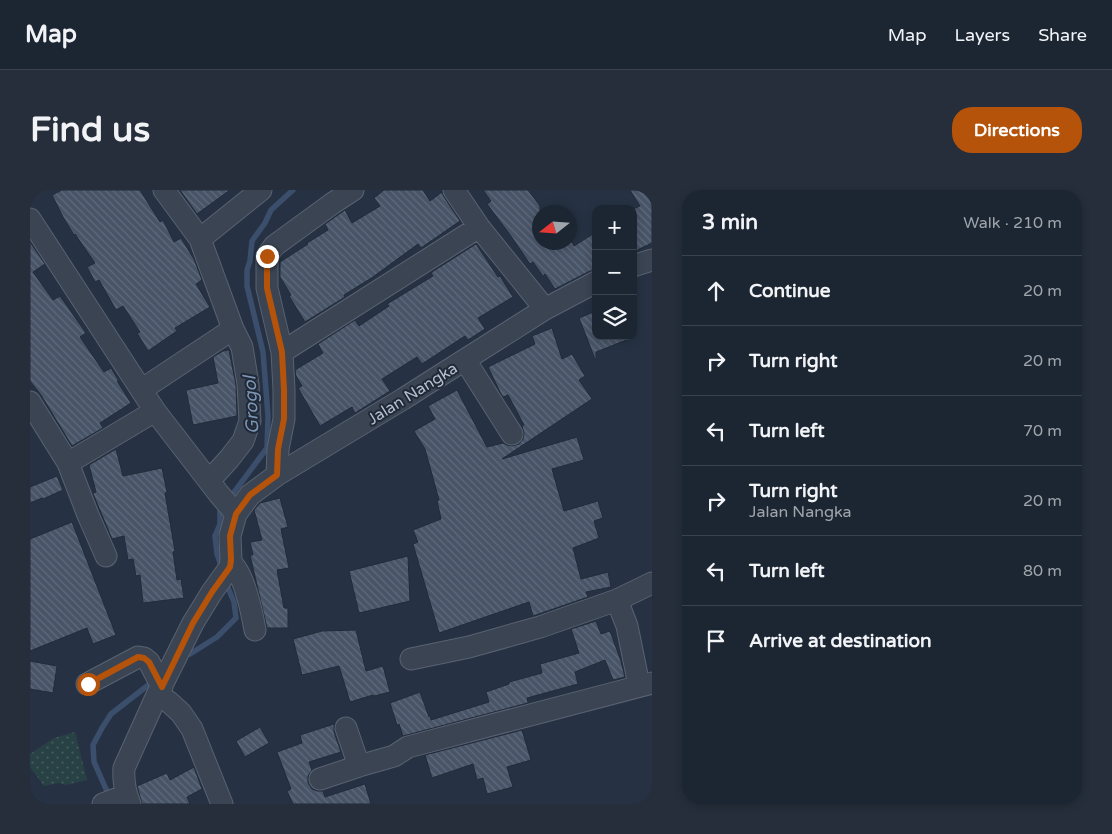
<!DOCTYPE html>
<meta charset="utf-8">
<style>
body{margin:0;font-family:"Varela Round",sans-serif;background:#252e3a;color:#f1f3f6}
.controls{position:absolute;right:15px;top:15px;display:grid;overflow:hidden;border-radius:10px;box-shadow:0 2px 8px #0003}
.controls button{width:45px;height:45px;display:grid;place-items:center;padding:0;border:0;border-bottom:1px solid #3a434d;background:#1c2632;color:#f1f3f6;font:25px sans-serif}
.compass{position:absolute;left:502px;top:15px;width:45px;height:45px;border-radius:50%;background:#1c2632;box-shadow:0 2px 8px #0003;rotate:253deg}
.stop{position:absolute;width:15px;height:15px;margin:-11px;border:4px solid #b45309;border-radius:50%;background:#fff}
.stop.end{background:#b45309;border-color:#fff;box-shadow:0 1px 5px #0008}
.list{margin:0;padding:0;list-style:none}
h2{display:flex;justify-content:space-between;align-items:center;height:65px;margin:0;padding:0 20px;font-size:21px}
h2 small{font-size:16px;font-weight:400;color:#a0a5ac}
.list li{display:grid;grid-template-columns:32px 1fr auto;gap:15px;align-items:center;box-sizing:border-box;height:70px;padding:0 20px;border-top:1px solid #3a434d}
.list b{display:block;font-size:19px;white-space:nowrap}
.list p{margin:0;font-size:16px;white-space:nowrap;color:#a0a5ac}
.list em{font-size:16px;font-style:normal;color:#a0a5ac}
.icon{flex:none;width:28px;height:28px;fill:none;stroke:currentColor;stroke-width:2;stroke-linecap:round;stroke-linejoin:round}
.map{position:relative;flex:none;width:622px;height:614px;overflow:hidden;border-radius:20px}
header{display:flex;align-items:center;gap:30px;box-sizing:border-box;height:70px;padding:0 25px;background:#1c2632;border-bottom:1px solid #3a434d}
header strong{font-size:24px}
nav{display:flex;gap:28px;margin-inline-start:auto;font-size:18px}
.intro{display:flex;align-items:center;justify-content:space-between;box-sizing:border-box;height:120px;padding:0 30px}
h1{margin:0;font-size:35px}
.button{padding:12px 22px;border-radius:20px;background:#b45309;color:#fff;font-size:18px;font-weight:700}
main{display:flex;gap:30px;padding:0 30px}
aside{flex:1;background:#1c2632;border-radius:20px;box-shadow:0 2px 8px #0003}
.map>svg:first-child{display:block}
.grass{fill:url(#grass-dots)}
.lines{fill:none;stroke-linecap:round;stroke-linejoin:round}
.stream{stroke:#3b4f6c;stroke-width:5.5}
.building{fill:url(#building-back-hatch);stroke:#212b3a}
.minor-casing{stroke:#596270;stroke-width:23}
.minor{stroke:#3a4453;stroke-width:21}
.route{stroke:#b45309;stroke-width:6}
.labels{text-anchor:middle;stroke-width:4;stroke-linejoin:round;paint-order:stroke}
.street-label{font-size:16px;fill:#b8bfcc;stroke:#1f2938}
.water-label{font-size:18px;font-style:italic;fill:#7e95b4;stroke:#1f2938}
</style>
<header>
<strong>Map</strong>
<nav><a>Map</a><a>Layers</a><a>Share</a></nav>
</header>
<div class="intro"><h1>Find us</h1><a class="button">Directions</a></div>
<main>
<div class="map">
<svg width="622" height="614" viewBox="0 0 622 614">
<defs>
<pattern id="grass-dots" width="8" height="8" patternUnits="userSpaceOnUse" patternTransform="scale(1.25)"><rect width="8" height="8" fill="#284144"/><path d="M2 2h.1M6 6h.1" fill="none" stroke="#455b5e" stroke-width="1.8" stroke-linecap="round"/></pattern>
<pattern id="building-back-hatch" width="6" height="6" patternUnits="userSpaceOnUse" patternTransform="scale(1.25)"><rect width="6" height="6" fill="#485467"/><path d="M-1 5l2 2M0 0l6 6M5-1l2 2" fill="none" stroke="#606b7c"/></pattern>
</defs>
<rect width="100%" height="100%" fill="#263243"/>
<path class="grass" d="M45 542 57 590 36 595 29 593 14 596 0 577V564L24 548Z"/>
<g class="lines">
<path class="stream" d="M199 309 237 258 238 226 233 162 217 96V80L220 71 222 51 235 33 241 20 263 0
M192 379 187 364 185 346 190 334V321L193 316
M160 464 187 447 206 428 204 412 196 393
M80 608 64 572 63 555 72 538 81 524 117 496"/>
</g>
<path class="building" d="M32 0H110L130 32 133 30 144 52 151 48 164 69 172 90 166 94 180 117 145 138 147 141 118 161 107 143 110 142 93 116 86 120 69 90 65 92 57 77 65 73 45 44 44 45 33 27 22 5Z
M150 0H200L167 24Z
M354 0H393L400 11 412 2 414 7 430 31 391 58 388 54 343 87 314 105 315 107 275 132 259 106 261 105 250 87V72L278 54 277 53 298 40 295 34 315 20 322 33 350 16 344 8Z
M453 0H498L510 16V52H542L544 56 566 42V80L560 81 525 99 515 84 513 86 503 72 500 74 481 46 457 14 461 11Z
M600 0H622V53L603 62V19L610 16Z
M0 52 15 74 3 82 23 110 30 106 56 143 50 147 74 182 81 178 89 191H87L101 213 70 233 73 238 42 256 11 205 0 191Z
M446 54 468 87 470 86 483 107 448 128 455 139 438 150 435 146 392 174 387 167 352 189 360 201 325 223 322 217 290 236 268 198 272 196 266 186 265 180 293 163 288 154 325 130 329 136 359 116 357 114 403 86 401 83 405 80Z
M566 121V146H604V147L566 162V169H565L549 128Z
M522 138 532 169 542 164 555 186 549 190 562 209 472 269 547 247 554 270 522 279 534 321 568 311 573 328 564 331 569 348 543 358 551 389 578 382 581 397 556 402 558 407 503 426 499 412 409 443 383 354 388 352 383 340 411 329 407 311 409 310 395 259 384 241 405 229 398 216 427 200 457 257 473 253 477 255 482 256 489 254 493 249 494 243 492 236 494 235 478 205 473 207 471 204 458 177 505 154 502 146Z
M199 160 206 195 207 226 163 235 156 200 188 193 183 167 193 161Z
M86 259 93 286 132 278 137 302 135 303 145 361 143 362 147 390 151 389 154 408 113 413 110 385 106 386 103 369 98 370 94 346 82 349 64 306 63 303 66 302 59 275Z
M27 286 33 300 13 309 12 308 0 313V297Z
M250 308 258 337 251 339 259 378 247 380 254 418H258V438H237L220 365H223L220 352 232 350 224 320 230 313Z
M42 332 86 445 63 454 57 438 0 461V349Z
M378 366 380 411 329 423 319 381Z
M566 431 571 444 580 441 591 471 595 487 583 490 575 470 545 482 548 494 497 508 498 513 373 546 369 534 367 535 360 513 390 502 399 527 400 526 401 530 459 512 456 502 479 494V492L512 483 510 474 549 463 541 439Z
M326 440 336 481 353 476 360 502 344 506 343 505 320 512 309 476 272 485 263 449 292 441Z
M0 471 27 476 23 503 0 499Z
M304 534V542L311 562 279 572 282 580 278 586V593L282 599 287 601H293L295 607 335 594 341 614H263L257 601 261 599 247 562 272 553 270 545Z
M230 537 239 553 215 567 206 551Z
M492 540 501 570 477 577 483 597 457 604 453 588 447 590 443 574 402 588 395 565Z
M164 577 172 599 157 607 160 614H112L107 596 137 583 140 590Z"/>
<g class="lines">
<g class="minor-casing">
<path id="minor" d="M424 0 449 37 515 119
M0 29 125 221 189 304 206 324
M170 49 231 0
M603 76 622 70
M252 162 449 37
M435 170 482 244
M111 200 203 139 170 49 134 0
M0 212 38 273 58 325 76 366
M38 273 125 221
M247 285 248 259 254 229V200L252 162 237 98V66L244 56 303 13 323 0
M179 291 199 269 213 251 220 231 218 194 212 157 203 139
M201 373C214 383 222 423 225 440
M587 410 597 436 608 490 607 494 604 497
M381 469 439 457 510 437 587 410 622 393
M57 494 108 467 114 468 119 472 132 497
M127 505 139 512 151 523 162 539 192 614
M316 538 329 576
M290 589 329 576 364 566 378 557 622 493
M73 614 96 605
M100 614C95 602 93 591 94 578L127 505 163 433 182 402 200 377 201 370 200 346 206 324 220 305 247 285 373 209 515 119 566 92"/>
</g>
<use href="#minor" class="minor"/>
</g>
<g class="lines">
<path class="route" d="M58 494 108 467 114 468 119 472 132 497 163 433 182 402 200 377 201 370 200 346 206 324 220 305 247 285 248 259 254 229V200L252 162 237 98V66"/>
</g>
<g class="labels">
<g class="street-label">
<text transform="translate(382 203) rotate(-32)" y="6">Jalan Nangka</text>
</g>
<g class="water-label">
<text transform="translate(221 215) rotate(-93)" y="6">Grogol</text>
</g>
</g>
</svg>
<div class="controls">
<button>+</button>
<button>−</button>
<button><svg class="icon" aria-label="layers" viewBox="0 0 24 24"><path d="M12 4l9 5-9 5-9-5zM3 14l9 5 9-5"/></svg></button>
</div>
<svg class="compass" viewBox="-18 -18 36 36"><path d="M0-13l5 13h-10z" fill="#e53935"/><path d="M0 13l5-13h-10z" fill="#a0a5ac"/></svg>
<div class="stop" style="left:58px;top:494px"></div>
<div class="stop end" style="left:237px;top:66px"></div>
</div>
<aside>
<h2>3 min<small>Walk · 210 m</small></h2>
<ul class="list">
<li><svg class="icon" aria-label="ahead" viewBox="0 0 24 24"><path d="M12 20V5M6 11l6-6 6 6"/></svg><div><b>Continue</b></div><em>20 m</em></li>
<li><svg class="icon" aria-label="right" viewBox="0 0 24 24"><path d="M7 20v-9h11M14 6l5 5-5 5"/></svg><div><b>Turn right</b></div><em>20 m</em></li>
<li><svg class="icon" aria-label="left" viewBox="0 0 24 24"><path d="M17 20v-9H6M10 6l-5 5 5 5"/></svg><div><b>Turn left</b></div><em>70 m</em></li>
<li><svg class="icon" aria-label="right" viewBox="0 0 24 24"><path d="M7 20v-9h11M14 6l5 5-5 5"/></svg><div><b>Turn right</b><p>Jalan Nangka</p></div><em>20 m</em></li>
<li><svg class="icon" aria-label="left" viewBox="0 0 24 24"><path d="M17 20v-9H6M10 6l-5 5 5 5"/></svg><div><b>Turn left</b></div><em>80 m</em></li>
<li><svg class="icon" aria-label="arrive" viewBox="0 0 24 24"><path d="M6 21V4h12l-3 4 3 4H6"/></svg><div><b>Arrive at destination</b></div></li>
</ul>
</aside>
</main>
